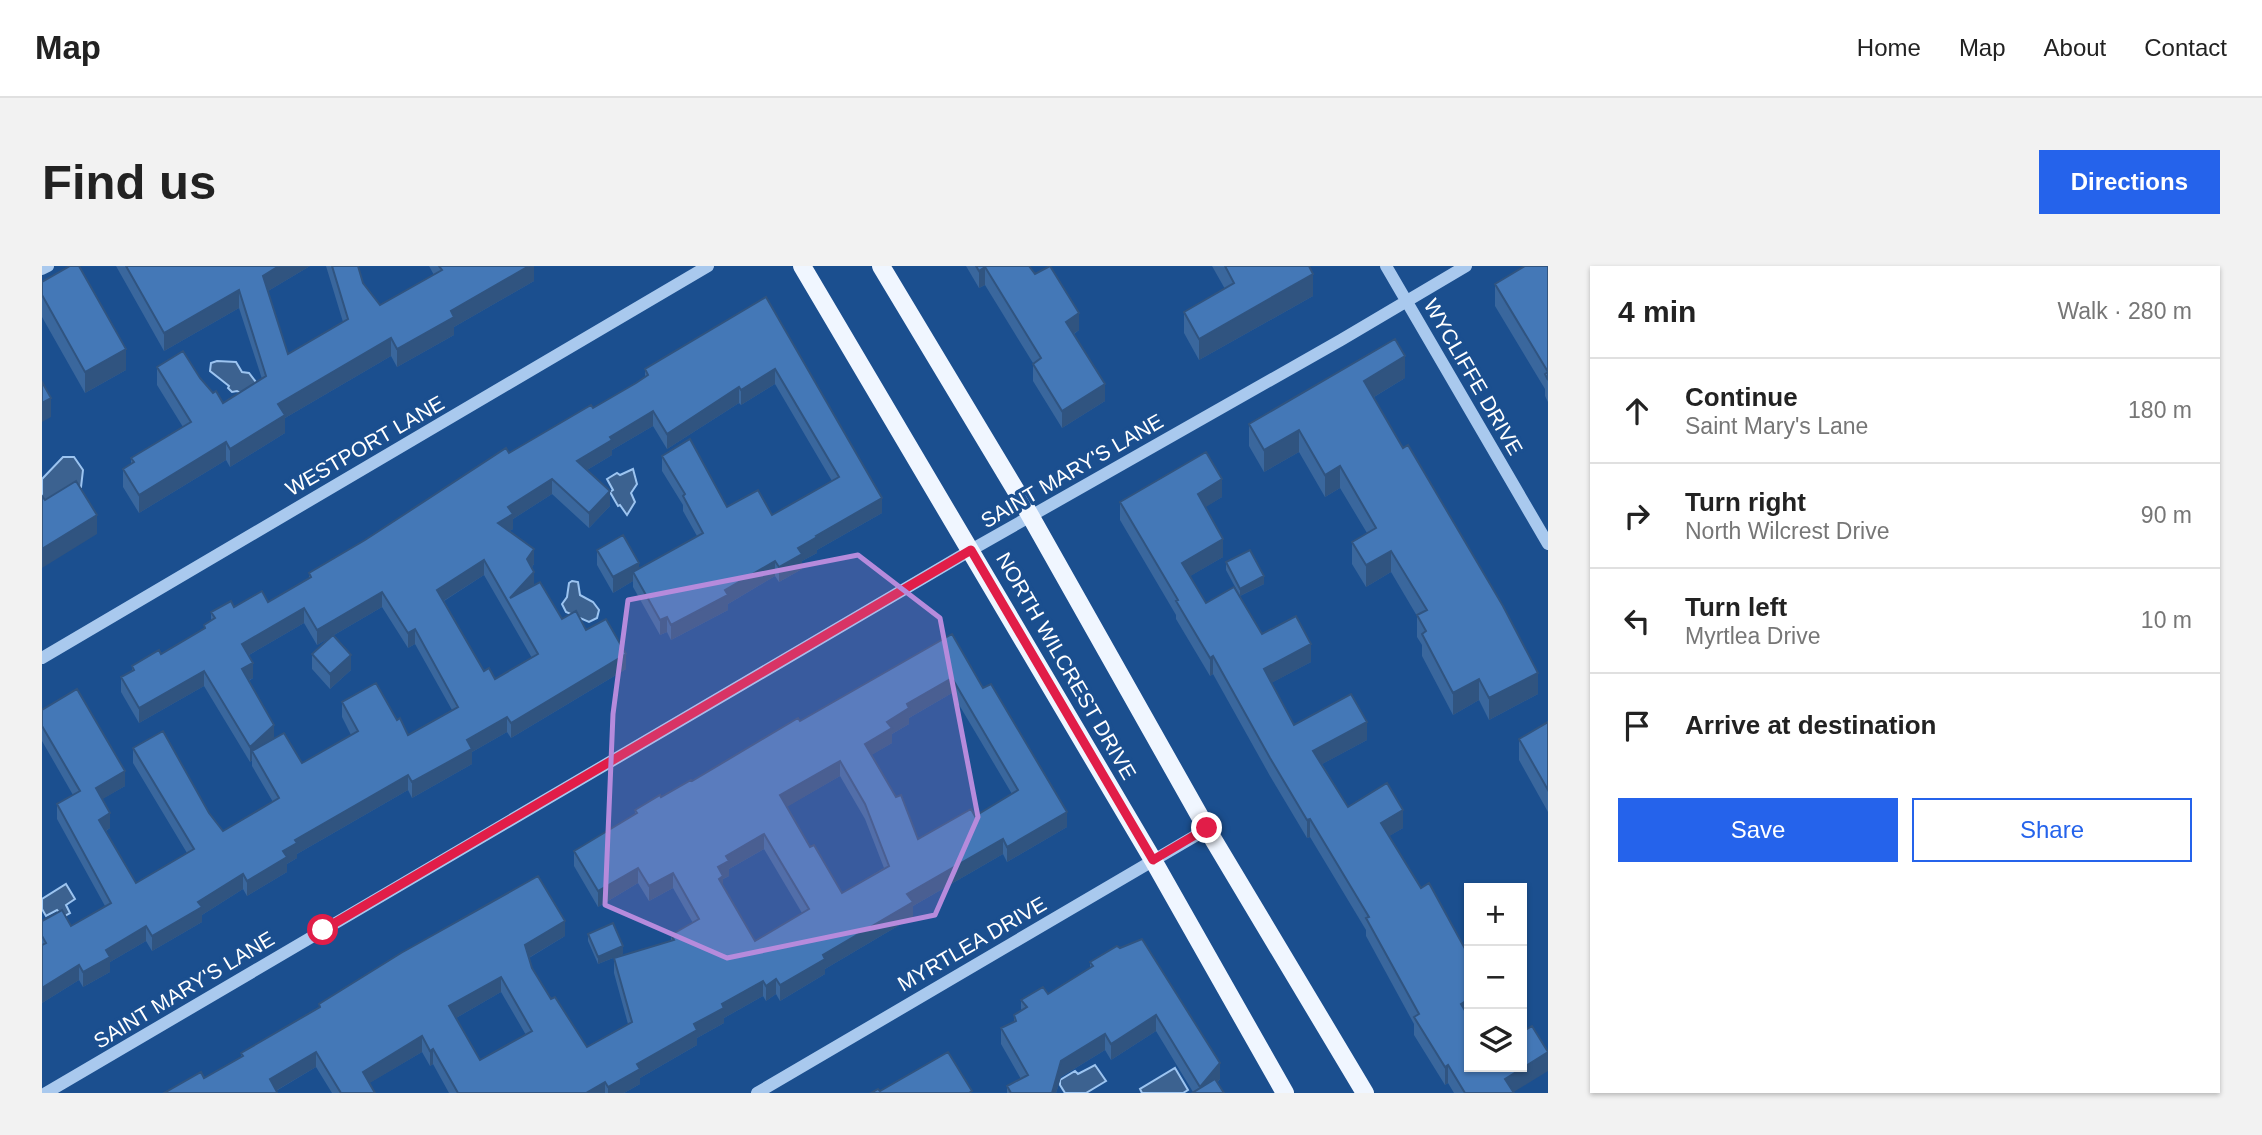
<!DOCTYPE html>
<meta charset="utf-8">
<style>
body{margin:0;font-family:Arial,sans-serif;background:#f2f2f2;color:#222}
.controls{position:absolute;right:21px;bottom:21px;display:grid;overflow:hidden;border-radius:0px;box-shadow:0 2px 5px #0004}
.controls button{width:63px;height:63px;display:grid;place-items:center;padding:0;border:0;border-bottom:2px solid #e0e0e0;background:#fff;color:#222;font:35px sans-serif}
.stop{position:absolute;width:21px;height:21px;margin:-16px;border:5px solid #e11d48;border-radius:50%;background:#fff}
.stop.end{background:#e11d48;border-color:#fff;box-shadow:0 2px 7px #0008}
.list{margin:0;padding:0;list-style:none}
h2{display:flex;justify-content:space-between;align-items:center;height:91px;margin:0;padding:0 28px;font-size:30px}
h2 small{font-size:23px;font-weight:400;color:#767676}
.list li{display:grid;grid-template-columns:46px 1fr auto;gap:21px;align-items:center;box-sizing:border-box;height:105px;padding:0 28px;border-top:2px solid #e0e0e0}
.list b{display:block;font-size:26px;white-space:nowrap}
.list p{margin:0;font-size:23px;white-space:nowrap;color:#767676}
.list em{font-size:23px;font-style:normal;color:#767676}
.actions{display:flex;gap:14px;padding:21px 28px}
.actions a{flex:1;padding:16px 0;border:2px solid #2563eb;border-radius:0px;text-align:center;font-size:24px;color:#2563eb}
.actions .main{background:#2563eb;color:#fff}
.icon{flex:none;width:38px;height:38px;fill:none;stroke:currentColor;stroke-width:2;stroke-linecap:round;stroke-linejoin:round}
.map{position:relative;flex:none;width:1506px;height:827px;overflow:hidden;border-radius:0px}
header{display:flex;align-items:center;gap:42px;box-sizing:border-box;height:98px;padding:0 35px;background:#fff;border-bottom:2px solid #e0e0e0}
header strong{font-size:33px}
nav{display:flex;gap:38px;margin-inline-start:auto;font-size:24px}
.intro{display:flex;align-items:center;justify-content:space-between;box-sizing:border-box;height:168px;padding:0 42px}
h1{margin:0;font-size:49px}
.button{padding:18px 32px;border-radius:0px;background:#2563eb;color:#fff;font-size:24px;font-weight:700}
main{display:flex;gap:42px;padding:0 42px}
aside{flex:1;background:#fff;border-radius:0px;box-shadow:0 2px 5px #0004}
.map>svg:first-child{display:block}
.water{fill:#3c6290;stroke:#9cc4f0;stroke-width:2}
.lines{fill:none;stroke-linecap:round;stroke-linejoin:round}
.minor{stroke:#a9c9ee;stroke-width:12}
.major{stroke:#f0f6ff;stroke-width:18}
.wall{fill:#3a679d;fill-rule:evenodd}
.shaded-wall{fill:#305480}
.building{fill:#4478b7;stroke:#305480;stroke-width:2;fill-rule:evenodd}
.route{stroke:#e11d48;stroke-width:9}
.marked{fill:#b68bdc;fill-opacity:0.2;stroke:#b68bdc;stroke-width:5;stroke-linejoin:round}
.labels{text-anchor:middle;stroke-width:7;stroke-linejoin:round;paint-order:stroke}
.street-label{font-size:21px;fill:#fff;stroke:#1b4f8f}
</style>
<header>
<strong>Map</strong>
<nav><a>Home</a><a>Map</a><a>About</a><a>Contact</a></nav>
</header>
<div class="intro"><h1>Find us</h1><a class="button">Directions</a></div>
<main>
<div class="map">
<svg width="1506" height="827" viewBox="0 0 1506 827">
<rect width="100%" height="100%" fill="#1b4f8f"/>
<path class="water" d="M175 95 194 96 200 106 207 107 217 120 204 130 195 125 190 126 186 122 187 120 168 105 169 97Z
M21 191H32L41 204 39 221 11 234 0 235V213Z
M591 203 595 218 589 227 593 236 585 249 578 239 576 240 568 226 571 224 565 213 575 207 578 209Z
M530 315 536 316 538 329 551 336 557 344 555 352 547 356 524 346 520 338 525 331 527 317Z
M24 618 33 633 24 639 28 647 21 651 15 644 4 650 0 643V633Z
M1053 799 1064 815 1044 827H1023L1018 819V814L1033 805 1036 808Z
M1133 802 1146 824 1141 827H1100L1098 823Z"/>
<g class="lines">
<path class="minor" d="M1344 0 1506 278
M0 3 6 0
M0 392 666 0
M4 827 929 284 1299 74 1424 0
M715 827 1165 563"/>
<path class="major" d="M760 0 1111 594 1243 827
M839 0 976 228 1165 563 1323 827"/>
</g>
<path class="wall" d="M74 0H268L226 25 246 88 301 56 284 0H316L321 17 338 39 392 9 387 0H492V15L412 61V69L355 101 349 90 243 152V167L188 201 184 194 97 247 81 221V203L89 198V192L141 161 115 119V101L158 112 181 137 220 113 197 42 122 85Z
M924 0H987L993 8 1037 64 1032 68 1063 135 1020 162 991 115V97L943 19 937 22Z
M1170 0H1267L1271 30 1157 94 1142 67V46L1183 23Z
M1506 0V136L1503 130V123L1453 40V18Z
M0 16 84 104 43 127 0 51Z
M724 31 840 247 775 284V287L760 295V303L737 316 733 310 686 338V344L629 374 625 366 618 369 591 321V315L571 327 555 299V284L597 303 655 270 641 245V239L620 205V190L685 241 730 249 790 215 733 118 699 139 697 137 625 183 611 160 570 184V189L545 204 568 240 547 262 510 228 471 253V263L467 265 492 298 490 301 492 319 520 353 544 364 584 403 469 472 465 466 430 486V498L370 532 366 524 255 588V592L245 598V606L205 630 201 623 160 649V656L110 685 104 675 68 696V706L41 721 37 714 0 737V655L29 660 63 640 15 553V538L31 529 0 475V444L83 520 60 533 68 562 64 565 94 617 145 587 91 497V482L167 547 181 565 231 536 210 500V494L208 496 162 420 97 457 79 426V411L90 405V400L119 388 162 363V359L169 354V346L226 336 267 313V307L323 274 467 187 551 142 594 117 603 111V103ZM442 309 490 392 453 413 442 405 402 335ZM340 341 366 382 373 378 410 444 366 469 355 454 300 436V451L309 469 260 497 232 473 207 415 211 412 207 389 262 357 275 379Z
M1363 112 1332 131 1496 428 1447 454 1437 434 1411 449 1380 390V379L1375 371V350L1349 306 1324 321 1310 298V276L1325 267 1298 222 1283 231 1257 186 1222 206 1207 180V158Z
M1180 231 1163 241 1181 291 1148 310 1164 337 1269 396 1229 417 1252 459 1325 474 1280 498 1306 541 1361 562 1347 570 1427 801 1472 827H1412L1406 817 1403 819 1372 769V758L1324 670V664L1268 571 1265 572 1228 510 1171 408 1168 410 1134 353V349L1078 254V236Z
M1184 296 1222 318 1198 330 1184 304Z
M910 368 941 422 1025 561 965 596 961 588 871 640V651L783 703V708L738 735 734 728 724 735 721 730 682 752V757L655 772V779L598 812V818L582 827H407L391 798 388 800 380 786 327 817 333 827H290L274 801 234 825 235 827 162 812 199 791V787L277 741V738L523 670 487 692 490 702 509 733 545 781 586 758 572 707V692L629 675V669L651 657 631 622 607 635 596 617 556 641 532 600V585L593 549V544L650 515 758 455ZM910 427 970 528 933 550 876 573 829 489 850 477V468L867 458V452ZM798 510 823 553 842 602 800 627 768 581 744 541ZM722 583 760 647 713 675 681 620V613L687 610V603ZM459 726 484 769 438 794 414 752Z
M270 388 309 404 288 423 270 403Z
M1506 456V546L1477 494V473Z
M546 668 581 688 556 698 546 675Z
M1075 680 1178 813 1175 817 1151 826 1114 765 1069 794 1063 784 1019 811 1014 827H965V820L979 813 959 778V762L972 756V749L979 744V734L1006 728 1048 702V696Z"/>
<path class="shaded-wall" d="M237 0H268L221 28V10Z
M487 0H492V15L412 61V69L355 101V83L409 45Z
M943 1V19L937 22V5Z
M1271 8V30L1157 94V73Z
M197 24V42L122 85V67Z
M1037 47V64L1024 73V56Z
M349 72V90L243 152V167L188 201V183L236 138Z
M84 83V104L43 127V106Z
M1363 90V112L1322 137V115Z
M733 103V118L699 139V124Z
M1063 118V135L1020 162V145Z
M697 121V137L625 183V168Z
M9 132V151L0 156V137Z
M611 145V160L570 184V189L535 210V195L568 171Z
M1257 164V186L1222 206V184Z
M184 176V194L97 247V229Z
M1298 200V222L1283 231V209Z
M510 213V228L471 253V263L456 272V257L466 241Z
M1180 213V231L1156 246V228Z
M568 225V240L547 262V247Z
M840 232V247L775 284V287L760 295V303L737 316V301L756 282 774 270Z
M55 249V268L0 302V283Z
M1181 273V291L1140 315V297Z
M492 283V298L485 308V293Z
M1349 285V306L1324 321V299Z
M442 294V309L395 339V324Z
M733 295V310L686 338V344L629 374V359L683 324Z
M597 297V312L591 306V315L571 327V311Z
M492 306V321L468 332Z
M1222 310V318L1198 330V323Z
M340 326V341L275 379V364Z
M262 342V357L200 393V378Z
M625 351V366L618 369V354Z
M373 363V378L366 382V367Z
M1269 378V396L1222 421V403Z
M584 388V403L469 472V457Z
M309 389V404L288 423V408Z
M1171 390V408L1168 410V392Z
M211 397V412L200 418V403Z
M162 405V420L97 457V442Z
M1496 407V428L1447 454V432Z
M910 412V427L867 452V458L850 468V477L823 493V478L845 456 865 438Z
M1437 413V434L1411 449V427Z
M465 451V466L430 486V498L370 532V516L425 474Z
M1325 456V474L1271 503V485Z
M232 459V474L210 485V494L208 496V481Z
M798 495V510L738 545V529Z
M83 505V520L54 537V522Z
M366 509V524L255 588V592L245 598V606L205 630V615L253 574Z
M1361 544V562L1339 575V557Z
M1025 546V561L965 596V581Z
M68 547V562L57 569V554Z
M1268 553V571L1265 572V554Z
M722 568V583L687 603V610L681 613V626L677 628 676 601 684 590Z
M961 573V588L871 640V651L783 703V708L738 735V719L865 628Z
M596 602V617L556 641V625Z
M631 607V622L607 635V620Z
M201 608V623L160 649V656L110 685V670L156 636Z
M523 655V670L483 694V679Z
M104 660V675L68 696V706L41 721V706L64 684Z
M581 680V688L556 698V691Z
M37 699V714L0 737V722Z
M1484 700V718L1480 720V702Z
M459 711V726L407 756V740Z
M734 713V728L724 735V720Z
M721 715V730L682 752V757L655 772V779L598 812V818L582 827H566V821L595 798 680 738Z
M1427 733V751L1419 738Z
M1114 749V765L1069 794V778Z
M1063 768V784L1019 811 1014 827H1010L1019 795Z
M380 770V786L321 821V806Z
M391 783V798L388 800V785Z
M274 786V801L230 827 228 813Z
M1506 787V805L1470 827 1463 813Z
M1178 797V813L1166 827H1158V821Z
M1406 799V817L1403 819V801Z
M563 816V827H544Z"/>
<path class="building" d="M28 0H37L84 83 43 106 0 29V16Z
M84 0H237L221 10 246 88 306 53 290 0H316L321 17 338 39 400 4 397 0H487L409 45 412 51 355 83 349 72 236 138 243 149 188 183 184 176 97 229 81 203 92 196 89 192 149 156 115 101 141 85 158 112 171 127 174 125 181 137 224 110 197 24 122 67Z
M934 0H987L993 8 1008 0 1037 47 1024 56 1063 118 1020 145 991 98 999 92 943 1 937 5Z
M1183 0H1267L1271 8 1157 73 1142 46 1192 17Z
M1483 0H1506V114L1503 108 1506 106 1453 18Z
M724 31 840 232 774 270 775 271 756 282 760 288 737 301 733 295 683 324 686 329 629 359 625 351 618 354 591 306 661 267 641 230 643 228 620 190 648 173 685 241 716 224 730 249 797 211 733 103 699 124 697 121 625 168 611 145 568 171 570 174 535 195 568 225 547 247 510 213 466 241 471 248 456 257 492 283 485 293 492 306 468 332 498 316 520 353 534 345 544 364 564 353 584 388 469 457 465 451 425 474 430 483 370 516 366 509 253 574 255 577 241 585 245 591 205 615 201 608 156 636 160 641 110 670 104 660 64 684 68 691 41 706 37 699 0 722V679L4 677 0 670V655L20 644 29 660 69 637 15 538 38 525 0 460V444L35 423 83 505 54 522 68 547 57 554 94 617 152 583 91 482 121 465 167 547 181 565 237 532 210 485 242 467 260 497 316 465 300 436 334 417 355 454 358 452 366 469 416 441 373 363 366 367 340 326 275 364 262 342 200 378 211 397 200 403 232 459 208 481 162 405 97 442 79 411 92 404 90 400 117 384 119 388 163 362 162 359 173 352 169 346 189 335 192 341 220 325 226 336 269 311 267 307 323 274 464 182 467 187 549 139 551 142 594 117 606 109 603 103ZM442 294 496 388 453 413 447 402 442 405 395 324Z
M1353 73 1363 90 1322 115 1361 182 1366 179 1461 340 1496 407 1447 432 1437 413 1411 427 1380 368 1384 365 1375 349 1385 344 1349 285 1324 299 1310 276 1334 262 1298 200 1283 209 1257 164 1222 184 1207 158Z
M0 116 9 132 0 137Z
M1164 186 1180 213 1156 228 1181 273 1140 297 1164 337 1192 321 1220 368 1254 350 1269 378 1222 403 1252 459 1309 428 1325 456 1271 485 1306 541 1345 517 1361 544 1339 557 1379 622 1387 617 1427 690V733L1419 738 1427 751V801H1480V766L1490 760 1506 786 1463 813 1472 827H1423L1406 799 1403 801 1372 751 1377 748 1324 652 1327 651 1268 553 1265 554 1228 492 1171 390 1168 392 1134 335 1136 334 1078 236Z
M34 215 55 249 0 283V230L3 234Z
M581 269 597 297 571 311 555 284Z
M1208 284 1222 310 1198 323 1184 296Z
M910 368 941 422 949 418 1025 546 965 581 961 573 865 628 871 636 781 689 783 693 738 719 734 713 724 720 721 715 680 738 682 742 652 758 655 764 595 798 598 803 566 821 563 816 544 827H416L391 783 388 785 380 770 321 806 333 827H299L274 786 228 813 235 826 234 827H122L159 806 162 812 201 790 199 787 278 741 277 738 359 687 496 610 523 655 483 679 490 702 509 733 513 731 545 781 590 756 572 692 632 674 629 669 657 653 631 607 607 620 596 602 556 625 532 585 595 547 593 544 618 529 619 531 649 514 650 515 756 452 758 455ZM910 412 976 524 933 550 929 543 876 573 859 529 854 531 823 478 850 462 845 456 867 442 865 438ZM798 495 823 538 847 600 800 627 772 579 768 581 738 529ZM722 568 767 643 713 675 677 613 681 610 676 601 687 595 684 590ZM459 711 490 765 438 794 407 740Z
M291 369 309 389 288 408 270 388Z
M1506 456V524L1477 473Z
M571 657 581 680 556 691 546 668Z
M1100 673 1178 797 1158 821 1114 749 1069 778 1063 768 1019 795 1010 827H969L965 820 986 809 959 762 974 755 972 749 985 741 979 734 1001 721 1006 728 1051 700 1048 696 1075 680 1078 682Z
M1480 693 1484 700 1480 702Z
M906 786 930 825 927 827H829L836 823 838 825Z
M1173 813 1182 827H1150Z"/>
<g class="lines">
<path class="route" d="M281 664 929 284 1111 594 1165 562"/>
</g>
<path class="marked" d="M816 289 898 352 936 551 893 649 685 692 563 639 571 448 586 334Z"/>
<g class="labels">
<g class="street-label">
<text transform="translate(1431 111) rotate(60)" y="7">WYCLIFFE DRIVE</text>
<text transform="translate(323 180) rotate(-30)" y="7">WESTPORT LANE</text>
<text transform="translate(1030 205) rotate(-30)" y="7">SAINT MARY'S LANE</text>
<text transform="translate(1024 400) rotate(60)" y="7">NORTH WILCREST DRIVE</text>
<text transform="translate(930 678) rotate(-30)" y="7">MYRTLEA DRIVE</text>
<text transform="translate(142 724) rotate(-31)" y="7">SAINT MARY'S LANE</text>
</g>
</g>
</svg>
<div class="controls">
<button>+</button>
<button>−</button>
<button><svg class="icon" aria-label="layers" viewBox="0 0 24 24"><path d="M12 4l9 5-9 5-9-5zM3 14l9 5 9-5"/></svg></button>
</div>
<div class="stop" style="left:281px;top:664px"></div>
<div class="stop end" style="left:1165px;top:562px"></div>
</div>
<aside>
<h2>4 min<small>Walk · 280 m</small></h2>
<ul class="list">
<li><svg class="icon" aria-label="ahead" viewBox="0 0 24 24"><path d="M12 20V5M6 11l6-6 6 6"/></svg><div><b>Continue</b><p>Saint Mary's Lane</p></div><em>180 m</em></li>
<li><svg class="icon" aria-label="right" viewBox="0 0 24 24"><path d="M7 20v-9h11M14 6l5 5-5 5"/></svg><div><b>Turn right</b><p>North Wilcrest Drive</p></div><em>90 m</em></li>
<li><svg class="icon" aria-label="left" viewBox="0 0 24 24"><path d="M17 20v-9H6M10 6l-5 5 5 5"/></svg><div><b>Turn left</b><p>Myrtlea Drive</p></div><em>10 m</em></li>
<li><svg class="icon" aria-label="arrive" viewBox="0 0 24 24"><path d="M6 21V4h12l-3 4 3 4H6"/></svg><div><b>Arrive at destination</b></div></li>
</ul>
<div class="actions"><a class="main">Save</a><a>Share</a></div>
</aside>
</main>
